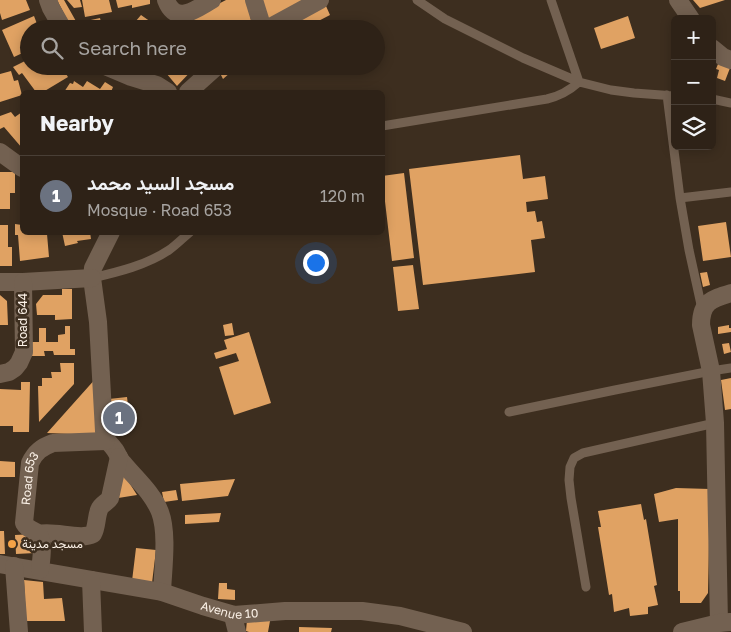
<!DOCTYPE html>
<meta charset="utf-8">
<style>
body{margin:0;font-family:"Golos Text",Vazirmatn,sans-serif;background:#3a2f24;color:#f1f3f6}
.controls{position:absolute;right:15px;top:15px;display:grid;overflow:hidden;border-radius:8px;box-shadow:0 2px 12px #0003}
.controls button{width:45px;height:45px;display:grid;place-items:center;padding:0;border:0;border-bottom:1px solid #493f36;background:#2e2217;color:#f1f3f6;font:25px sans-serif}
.you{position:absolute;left:315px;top:262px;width:18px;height:18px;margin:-12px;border:4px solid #fff;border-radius:50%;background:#1a73e8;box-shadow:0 0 0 8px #1a73e833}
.badge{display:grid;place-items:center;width:32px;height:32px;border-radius:50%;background:#8c9099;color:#fff;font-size:16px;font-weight:700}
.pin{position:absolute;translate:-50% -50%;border:2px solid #fff;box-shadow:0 1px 5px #0006}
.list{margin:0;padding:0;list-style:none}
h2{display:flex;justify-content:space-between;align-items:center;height:65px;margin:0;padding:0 20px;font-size:21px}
h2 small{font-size:16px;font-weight:400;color:#a7a4a1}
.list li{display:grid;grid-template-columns:32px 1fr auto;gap:15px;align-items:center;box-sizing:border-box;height:80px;padding:0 20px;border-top:1px solid #493f36}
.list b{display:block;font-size:19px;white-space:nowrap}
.list p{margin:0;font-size:16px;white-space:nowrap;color:#a7a4a1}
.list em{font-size:16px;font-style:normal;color:#a7a4a1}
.icon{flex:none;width:28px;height:28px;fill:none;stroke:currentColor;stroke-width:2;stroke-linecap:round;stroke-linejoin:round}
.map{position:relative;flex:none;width:731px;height:632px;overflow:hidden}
.search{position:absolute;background:#2e2217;box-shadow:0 2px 12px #0003;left:20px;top:20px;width:365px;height:55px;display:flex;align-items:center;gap:12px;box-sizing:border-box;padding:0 18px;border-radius:28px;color:#a7a4a1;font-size:19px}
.panel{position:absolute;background:#2e2217;box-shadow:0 2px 12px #0003;left:20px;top:90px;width:365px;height:145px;border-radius:8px}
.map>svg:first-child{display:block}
.building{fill:#e0a263}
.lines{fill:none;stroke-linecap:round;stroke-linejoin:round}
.service{stroke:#736151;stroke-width:9}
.minor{stroke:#736151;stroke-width:18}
.poi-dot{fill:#f5a246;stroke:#3d2e1f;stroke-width:2}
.labels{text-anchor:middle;stroke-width:5;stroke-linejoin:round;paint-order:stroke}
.street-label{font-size:12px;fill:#fbf1e7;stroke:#3d2e1f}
.poi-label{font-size:12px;fill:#fbf1e7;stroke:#3d2e1f;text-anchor:start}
</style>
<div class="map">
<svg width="731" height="632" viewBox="0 0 731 632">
<rect width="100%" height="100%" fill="#3d2e1f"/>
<path class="building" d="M0 0H26L30 10 2 20 0 13Z
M57 0H64L77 23 100 18 101 22 98 24 99 25 111 20 117 25 114 29H87L98 24 82 29H72Z
M67 0H80L82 7 74 8Z
M82 0H109L112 12 85 17Z
M116 0H150V4L132 8V5L118 8Z
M226 0H246L253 14 250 15 251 20 243 25 246 29H199L193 17Z
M256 0H309L266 21Z
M693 0H725L700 8Z
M326 6 330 15 303 29H278Z
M182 14 189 29H161Z
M141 15 151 22 147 26 150 29H117L123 21 130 28Z
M34 16 39 29H29V50L14 57 2 30Z
M628 16 635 38 601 49 594 28Z
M29 59V66H61L68 77 43 92H36L22 73 19 75 13 67Z
M718 64 730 68 725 81 717 78 719 70 716 69Z
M165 66H196L177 86 166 73Z
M222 66H238L223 79 218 69Z
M11 71 14 81 18 80 22 95 0 102V74Z
M74 81 83 87 87 81 100 89 105 82 113 87 111 92H64L70 83 73 84Z
M11 112 15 117 22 112V148L4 127 0 129V116Z
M520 155 523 179 545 176 548 199 526 202 527 212 535 211 537 222 542 221 545 238 531 240 535 272 423 285 409 169Z
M0 172H15V193H10V209H0Z
M404 173 414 258 392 261 382 176Z
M726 222 731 257 703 261 698 226Z
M15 224 22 225V232L47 234 49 257 20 261 18 235H15Z
M0 225H8V247H12V266H0Z
M62 232H90L91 239 77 241 78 243 65 246Z
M413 265 419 309 398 311 393 267Z
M707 272 710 285 703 287 700 273Z
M62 289H72V319L55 320V315H37L36 304 43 295H62Z
M0 295 7 301 8 325H0Z
M232 323 234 335 225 336 223 325Z
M729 325V328H731V332L718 334V327Z
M65 326H70V349H75V355H54L53 351H44L45 356H32L31 342H39V328H46V342H58V335L65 334Z
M249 332 271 403 234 415 219 367 239 361 236 353 216 359 214 353 227 349 224 340Z
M729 343 731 352 724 354 722 344Z
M60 363H74V384L39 422 38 386H42V378H52L51 372H61Z
M97 377 96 435 47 433Z
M731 378V409L725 410 721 380Z
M21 382H30L29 432H13V426H0V389L21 390Z
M127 397 131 430 113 432 109 399Z
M0 461 15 462V477H0Z
M125 476 137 495 112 499 116 478Z
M235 479 228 496 182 501 180 484Z
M676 488 710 489 708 593 701 603H680V591H678V519L659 522 654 494Z
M176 490 178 500 164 502 162 492Z
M641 504 644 520 646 519 657 585 654 586 658 605 648 607V614L630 616 629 608 614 612 612 594 609 595 598 527H601L598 511Z
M221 513 219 522 185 524V515Z
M0 531H4L5 554H0Z
M34 534 35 553 16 554 15 535Z
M136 548 156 550 152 583 132 581Z
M24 580 43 582 44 599 62 598 65 621H26Z
M219 583H227V589L235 590V600L218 599Z
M247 620 270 621 268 632H249L246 631Z
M299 627 332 628 331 632H299Z"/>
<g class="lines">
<path class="service" d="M417 0 445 19 523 58 579 82 611 90 634 93 675 96
M667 95 680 198 689 250 702 309
M712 99 731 103
M382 126 547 99C560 96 569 91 579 82L551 0
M680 198 731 192
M92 278C118 272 147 265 169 250 176 245 183 238 190 232
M509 412 615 390 711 371 731 368
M586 587 571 498 569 480 570 467 574 458 583 453 715 423"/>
<g class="minor">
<path d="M48 0 51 8 63 29"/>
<path d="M166 0C176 26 196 9 212 0"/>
<path d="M254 0 263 29"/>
<path d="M678 0 691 19"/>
<path d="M267 29 320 0"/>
<path d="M712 48 723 57 731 60"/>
<path d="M105 66 131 77 157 85 168 92"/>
<path d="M188 92 217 66"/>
<path d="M0 152 22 168"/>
<path d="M111 232 93 268 92 278 98 322 104 431C106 443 109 441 115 450 118 454 119 459 123 463 136 479 152 492 160 512 168 533 163 569 162 592"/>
<path d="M0 282H23L92 278"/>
<path d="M0 374 9 372 15 368 19 363 24 352 23 282"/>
<path d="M39 534C54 530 80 541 93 534 97 527 96 518 99 510 101 504 107 503 110 498L119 457"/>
<path id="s1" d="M0 564 162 592 203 606 234 615 285 611H362L400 616 463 632"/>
<path d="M14 566 19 632"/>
<path id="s2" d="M40 570C41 561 45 538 37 533 32 529 28 530 24 523L30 463C35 452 42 447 53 443L106 441"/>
<path d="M91 580 93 632"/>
<path d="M234 615V620L237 632"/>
<path d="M719 623 715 423 711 371 701 325C701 302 711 299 731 293"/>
<path d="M682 632 719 623 730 622"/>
</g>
</g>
<circle class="poi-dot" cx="12" cy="544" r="5"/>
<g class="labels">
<g class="street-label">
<text transform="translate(23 320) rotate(-90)" y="4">Road 644</text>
<text dy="4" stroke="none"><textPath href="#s2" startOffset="100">Road 653</textPath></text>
<text dy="4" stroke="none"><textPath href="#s1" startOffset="235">Avenue 10</textPath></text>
</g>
<g class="poi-label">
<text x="22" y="548">مسجد مدينة</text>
</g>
</g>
</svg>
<div class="controls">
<button>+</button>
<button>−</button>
<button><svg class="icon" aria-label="layers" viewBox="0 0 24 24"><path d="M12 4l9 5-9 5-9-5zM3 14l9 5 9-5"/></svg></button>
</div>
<div class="you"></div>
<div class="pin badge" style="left:119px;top:418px;background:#6b7280">1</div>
<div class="search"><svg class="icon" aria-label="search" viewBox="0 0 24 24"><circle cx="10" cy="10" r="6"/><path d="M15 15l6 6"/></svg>Search here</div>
<section class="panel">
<h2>Nearby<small></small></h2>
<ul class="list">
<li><span class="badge" style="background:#6b7280">1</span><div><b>مسجد السيد محمد</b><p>Mosque · Road 653</p></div><em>120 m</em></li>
</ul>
</section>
</div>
